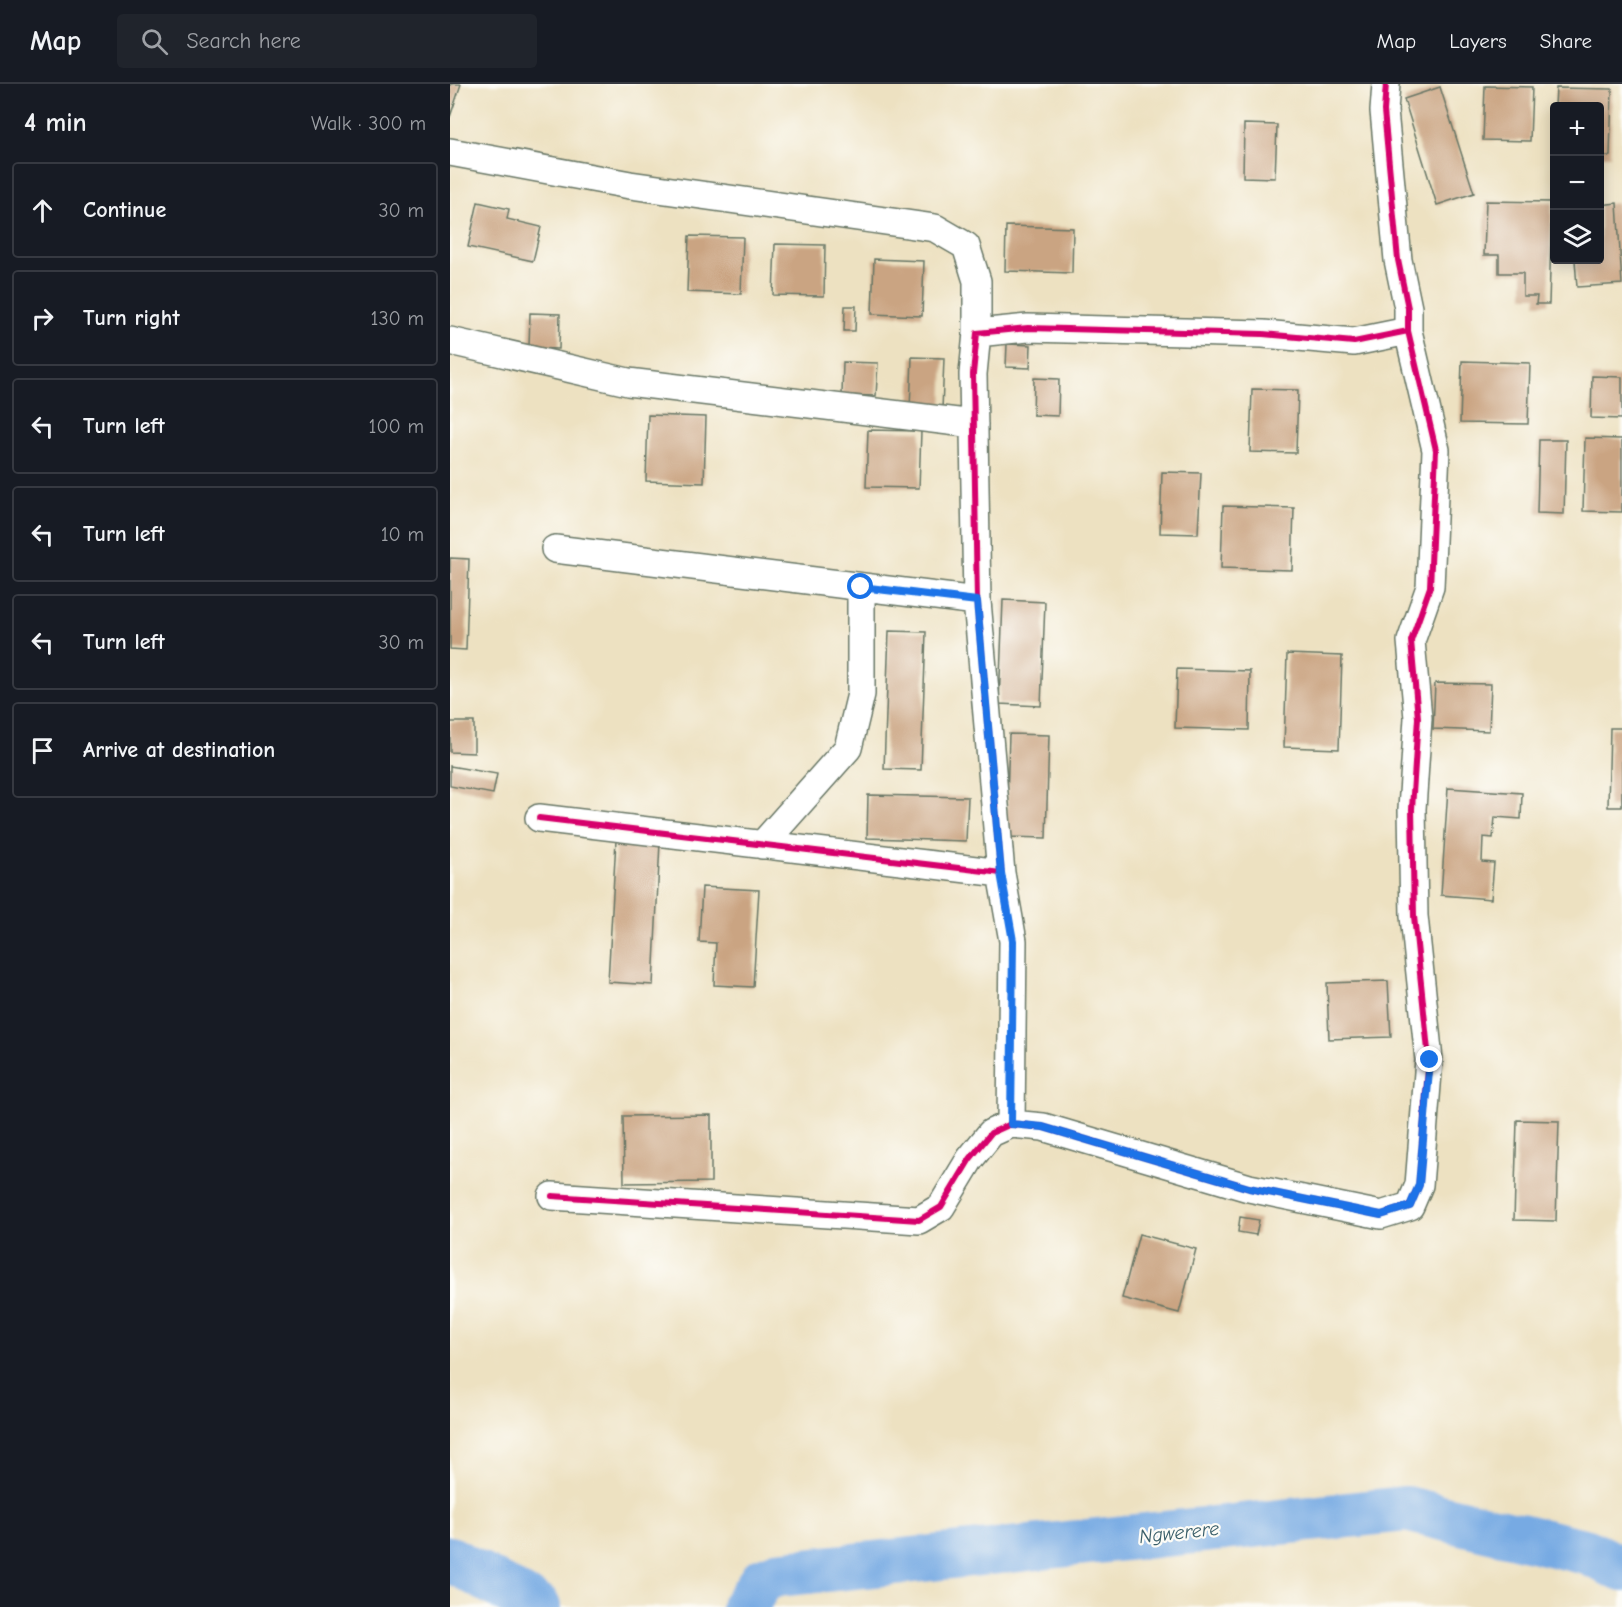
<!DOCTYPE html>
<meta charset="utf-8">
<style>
body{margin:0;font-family:"Comic Neue",sans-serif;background:#20242c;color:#f1f3f6}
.controls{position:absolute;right:18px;top:18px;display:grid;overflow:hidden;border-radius:6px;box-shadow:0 3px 15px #0003}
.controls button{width:54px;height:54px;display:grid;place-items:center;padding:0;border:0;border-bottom:2px solid #363941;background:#171b24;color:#f1f3f6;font:30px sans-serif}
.stop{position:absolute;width:18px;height:18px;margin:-14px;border:4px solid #1a73e8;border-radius:50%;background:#fff}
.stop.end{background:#1a73e8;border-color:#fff;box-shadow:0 2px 6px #0008}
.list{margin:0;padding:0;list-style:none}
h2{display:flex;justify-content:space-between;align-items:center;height:78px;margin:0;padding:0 24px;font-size:26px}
h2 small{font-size:20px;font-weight:400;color:#9ea1a6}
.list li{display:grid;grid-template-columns:39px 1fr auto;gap:18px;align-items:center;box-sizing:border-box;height:96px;margin:0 12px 12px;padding:0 12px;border:2px solid #363941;border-radius:6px}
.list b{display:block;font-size:22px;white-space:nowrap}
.list em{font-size:20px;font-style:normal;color:#9ea1a6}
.icon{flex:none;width:33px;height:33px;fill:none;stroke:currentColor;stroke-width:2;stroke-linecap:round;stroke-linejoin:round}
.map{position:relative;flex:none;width:1172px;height:1523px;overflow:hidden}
header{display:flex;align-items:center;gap:36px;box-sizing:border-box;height:84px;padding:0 30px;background:#171b24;border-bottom:2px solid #363941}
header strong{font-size:28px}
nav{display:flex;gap:33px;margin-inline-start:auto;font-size:21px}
.search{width:420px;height:54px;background:#20242c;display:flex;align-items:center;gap:15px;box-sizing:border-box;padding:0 21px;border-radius:6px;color:#9ea1a6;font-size:22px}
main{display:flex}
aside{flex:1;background:#171b24}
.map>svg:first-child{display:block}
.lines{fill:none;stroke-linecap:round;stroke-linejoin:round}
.river{stroke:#77aae3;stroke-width:46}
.building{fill:#caa482}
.minor-casing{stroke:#677665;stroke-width:30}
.minor{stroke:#fff;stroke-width:27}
.cycleway-casing{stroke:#fdfcf7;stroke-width:10}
.cycleway{stroke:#d6006c;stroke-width:6}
.route{stroke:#1a73e8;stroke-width:8}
.labels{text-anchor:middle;stroke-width:4.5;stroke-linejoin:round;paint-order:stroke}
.water-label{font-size:20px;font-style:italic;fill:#395e69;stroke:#fdfcf7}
</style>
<header>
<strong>Map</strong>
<div class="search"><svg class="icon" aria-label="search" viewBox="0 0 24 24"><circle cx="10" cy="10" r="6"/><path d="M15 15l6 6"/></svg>Search here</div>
<nav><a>Map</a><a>Layers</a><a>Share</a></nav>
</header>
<main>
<aside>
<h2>4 min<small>Walk · 300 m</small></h2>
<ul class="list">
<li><svg class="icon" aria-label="ahead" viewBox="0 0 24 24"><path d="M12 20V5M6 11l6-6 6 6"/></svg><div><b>Continue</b></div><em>30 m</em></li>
<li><svg class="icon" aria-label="right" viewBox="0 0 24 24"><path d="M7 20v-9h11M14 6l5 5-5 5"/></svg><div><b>Turn right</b></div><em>130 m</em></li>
<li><svg class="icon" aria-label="left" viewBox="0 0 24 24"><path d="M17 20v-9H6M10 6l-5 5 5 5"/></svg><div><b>Turn left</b></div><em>100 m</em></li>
<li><svg class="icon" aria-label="left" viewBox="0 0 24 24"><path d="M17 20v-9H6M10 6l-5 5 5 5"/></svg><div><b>Turn left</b></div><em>10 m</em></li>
<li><svg class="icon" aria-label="left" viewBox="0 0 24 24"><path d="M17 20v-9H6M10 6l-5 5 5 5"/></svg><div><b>Turn left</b></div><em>30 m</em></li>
<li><svg class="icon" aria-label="arrive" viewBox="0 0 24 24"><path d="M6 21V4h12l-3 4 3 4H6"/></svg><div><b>Arrive at destination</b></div></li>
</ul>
</aside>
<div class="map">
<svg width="1172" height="1523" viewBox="0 0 1172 1523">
<rect width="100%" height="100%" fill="#fdfcf7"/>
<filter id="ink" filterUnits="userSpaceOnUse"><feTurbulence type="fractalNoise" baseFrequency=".0167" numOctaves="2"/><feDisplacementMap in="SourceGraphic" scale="12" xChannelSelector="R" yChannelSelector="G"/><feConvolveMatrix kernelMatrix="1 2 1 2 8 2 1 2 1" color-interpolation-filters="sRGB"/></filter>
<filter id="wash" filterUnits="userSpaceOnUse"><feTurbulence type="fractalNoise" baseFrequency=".008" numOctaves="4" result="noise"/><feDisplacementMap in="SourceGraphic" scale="24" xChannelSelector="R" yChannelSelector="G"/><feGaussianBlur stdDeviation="1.35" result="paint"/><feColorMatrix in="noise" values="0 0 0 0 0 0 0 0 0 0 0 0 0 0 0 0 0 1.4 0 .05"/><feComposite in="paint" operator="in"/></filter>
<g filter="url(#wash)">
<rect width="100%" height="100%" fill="#ede1c1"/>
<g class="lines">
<path class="river" d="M0 1475 88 1523
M294 1523 312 1496 327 1490 956 1425 1137 1468 1172 1485"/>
</g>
<g id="blocks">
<path class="building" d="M0 0H11L0 33Z
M1035 2 1082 3 1080 57 1033 56Z
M990 3 1024 109 987 121 954 15Z
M1106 4 1162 5 1160 72H1150V22H1105Z
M794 40 827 41 825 94 793 93Z
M1036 117 1102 118 1099 220H1086L1087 212H1073V189H1049V171H1034Z
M28 118 59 125 57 135 91 143 83 177 18 163Z
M1167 119 1172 200 1127 203 1125 176H1150V121Z
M556 142 623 144 622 189 555 187Z
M239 152 293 153 291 210 237 208Z
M325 160 375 161 374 212 323 211Z
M424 175 474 177 472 232 422 230Z
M395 222H406L405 247H394Z
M80 229 110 230 109 265 79 264Z
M557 260 581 261 580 284 556 283Z
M462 273 494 274 492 326H460Z
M1012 277 1080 279 1078 340 1010 339Z
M393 278 428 279 426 312 392 311Z
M1142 292 1172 293V335L1141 334Z
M584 294 609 295 608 332 583 331Z
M802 305 848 306 846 369 800 368Z
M198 331 256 333 254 399 196 397Z
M418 346 471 347 469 404 416 403Z
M1135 354 1172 355V428L1133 427Z
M1089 356H1116L1114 430 1087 429Z
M712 388 751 389 748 450 710 449Z
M773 422 844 424 842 486 771 484Z
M0 474 19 475 16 566 0 565Z
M553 516 595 518 591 622 549 620Z
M439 547 476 548 471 686 434 685Z
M837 570 892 572 889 665 834 663Z
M727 585 800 587 799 646 725 644Z
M985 599 1041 600 1039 647 983 645Z
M0 638H24V669L0 668Z
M1160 644H1172V723H1158Z
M559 650 599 651 596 754 556 753Z
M0 682 47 690 43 710 0 702Z
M998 704 1072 709 1071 735 1045 733 1043 754 1033 753 1032 778 1044 779 1041 815 991 811Z
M418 711 518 713 516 757 417 754Z
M166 756 210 758 203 901 158 898Z
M252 803 309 806 303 903 264 901 266 859 249 858Z
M938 897 941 953 879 955 877 899Z
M261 1031V1098L174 1099 173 1032Z
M1067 1036 1109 1037 1106 1137 1064 1136Z
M790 1133 809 1136 806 1151 788 1148Z
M689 1150 746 1165 729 1229 672 1214Z"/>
</g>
</g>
<g filter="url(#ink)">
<use href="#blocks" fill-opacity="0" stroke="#677665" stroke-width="1.5"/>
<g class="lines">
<g class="minor-casing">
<path id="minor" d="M0 68 180 101 485 144 516 162 527 197V249
M0 257 178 298 524 340
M105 465 527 517
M89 734 551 789 527 517 523 290 527 249 578 244 813 250 904 258 958 247V224L948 176 934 27 936 0
M312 761 398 664 411 610V503
M551 789 563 857 561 1040
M102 1112 469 1136 491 1123 520 1075 541 1049 561 1040 593 1043 799 1104 931 1131 960 1122 969 1101 979 976 964 832 962 725 968 634 961 557 980 503 986 366 958 247"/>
</g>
<use href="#minor" class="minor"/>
<g class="cycleway-casing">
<path id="cycleway" d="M89 734 551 789 527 517 523 290 527 249 578 244 813 250 904 258 958 247V224L948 176 934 27 936 0
M102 1112 469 1136 491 1123 520 1075 541 1049 561 1040 593 1043 799 1104 931 1131 960 1122 969 1101 979 976 964 832 962 725 968 634 961 557 980 503 986 366 958 247"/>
</g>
<use href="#cycleway" class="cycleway"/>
</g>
</g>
<g class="lines" filter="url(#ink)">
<path class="route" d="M411 503 527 517 551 789 563 857 561 1040 593 1043 799 1104 931 1131 960 1122 969 1101 980 976"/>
</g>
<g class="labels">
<g class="water-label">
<text transform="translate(729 1448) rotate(-6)" y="7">Ngwerere</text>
</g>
</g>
</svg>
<div class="controls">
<button>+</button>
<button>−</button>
<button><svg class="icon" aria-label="layers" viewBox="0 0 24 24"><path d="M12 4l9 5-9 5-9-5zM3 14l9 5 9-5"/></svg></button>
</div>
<div class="stop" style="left:411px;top:503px"></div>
<div class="stop end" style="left:980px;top:976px"></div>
</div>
</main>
